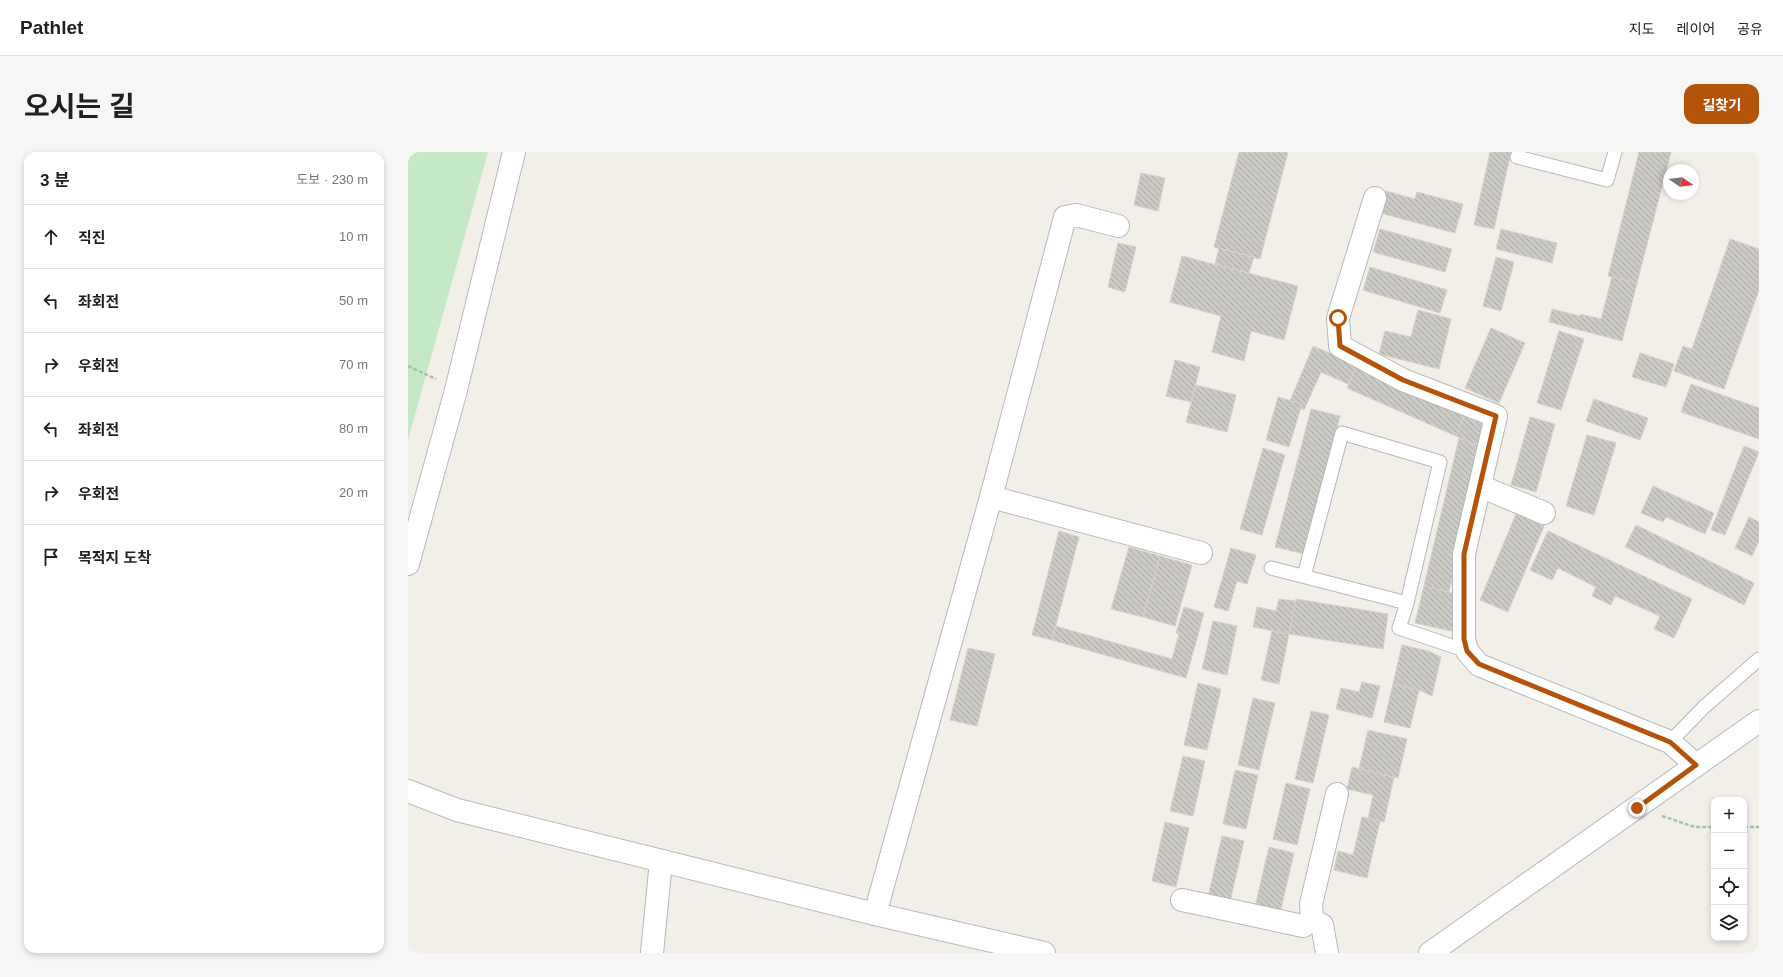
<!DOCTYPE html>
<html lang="ko">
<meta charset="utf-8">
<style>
body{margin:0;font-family:Arial,"Noto Sans KR",sans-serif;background:#f6f6f6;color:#202124}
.controls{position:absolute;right:12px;bottom:12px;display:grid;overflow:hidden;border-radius:8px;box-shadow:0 2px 6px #0003}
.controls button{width:36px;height:36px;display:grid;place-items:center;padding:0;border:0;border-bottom:1px solid #e0e0e0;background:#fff;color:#202124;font:20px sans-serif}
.compass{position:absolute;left:1255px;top:12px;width:36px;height:36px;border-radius:50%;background:#fff;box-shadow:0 2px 6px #0003;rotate:103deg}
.stop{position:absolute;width:12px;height:12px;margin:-9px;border:3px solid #b45309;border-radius:50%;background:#fff}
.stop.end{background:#b45309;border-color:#fff;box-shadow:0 1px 4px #0008}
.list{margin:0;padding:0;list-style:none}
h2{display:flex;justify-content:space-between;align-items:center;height:52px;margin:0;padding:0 16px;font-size:17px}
h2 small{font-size:13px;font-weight:400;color:#757577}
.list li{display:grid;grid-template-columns:26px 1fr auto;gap:12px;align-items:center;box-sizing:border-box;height:64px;padding:0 16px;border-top:1px solid #e0e0e0}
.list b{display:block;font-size:15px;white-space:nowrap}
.list em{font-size:13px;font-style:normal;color:#757577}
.icon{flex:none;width:22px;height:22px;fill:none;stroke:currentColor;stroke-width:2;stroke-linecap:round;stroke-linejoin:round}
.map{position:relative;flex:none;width:1351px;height:801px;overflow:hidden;border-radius:12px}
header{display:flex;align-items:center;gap:24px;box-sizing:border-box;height:56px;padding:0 20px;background:#fff;border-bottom:1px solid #e0e0e0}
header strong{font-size:19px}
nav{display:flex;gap:22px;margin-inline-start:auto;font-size:14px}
.intro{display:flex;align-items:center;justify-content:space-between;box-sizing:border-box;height:96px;padding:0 24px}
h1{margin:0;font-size:28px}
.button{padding:10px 18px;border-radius:12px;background:#b45309;color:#fff;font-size:14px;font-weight:700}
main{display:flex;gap:24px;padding:0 24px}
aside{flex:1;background:#fff;border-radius:12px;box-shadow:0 2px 6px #0003}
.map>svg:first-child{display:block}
.grass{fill:#c5e8c5}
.building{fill:url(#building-back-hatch);stroke:#d6d1c6}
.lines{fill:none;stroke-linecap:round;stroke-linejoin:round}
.lane-casing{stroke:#b5b8bc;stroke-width:15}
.street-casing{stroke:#b5b8bc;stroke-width:24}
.secondary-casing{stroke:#b6babf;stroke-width:24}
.path{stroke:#9cc7a9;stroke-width:2.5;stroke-dasharray:4 2;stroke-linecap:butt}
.lane{stroke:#fff;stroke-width:13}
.street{stroke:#fff;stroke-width:22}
.secondary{stroke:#fff;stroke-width:22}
.route{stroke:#b45309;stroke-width:5}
</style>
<header>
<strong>Pathlet</strong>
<nav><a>지도</a><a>레이어</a><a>공유</a></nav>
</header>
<div class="intro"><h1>오시는 길</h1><a class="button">길찾기</a></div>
<main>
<aside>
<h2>3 분<small>도보 · 230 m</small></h2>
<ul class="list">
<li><svg class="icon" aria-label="ahead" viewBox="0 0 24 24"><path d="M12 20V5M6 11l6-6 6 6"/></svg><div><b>직진</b></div><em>10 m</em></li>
<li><svg class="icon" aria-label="left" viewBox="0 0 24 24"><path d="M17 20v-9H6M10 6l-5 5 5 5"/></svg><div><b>좌회전</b></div><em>50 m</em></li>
<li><svg class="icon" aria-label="right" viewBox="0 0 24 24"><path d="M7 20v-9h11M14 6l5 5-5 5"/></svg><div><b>우회전</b></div><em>70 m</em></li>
<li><svg class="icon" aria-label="left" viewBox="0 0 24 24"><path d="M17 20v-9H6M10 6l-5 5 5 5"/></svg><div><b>좌회전</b></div><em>80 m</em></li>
<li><svg class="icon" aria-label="right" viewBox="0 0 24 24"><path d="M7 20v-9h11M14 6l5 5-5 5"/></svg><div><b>우회전</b></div><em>20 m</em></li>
<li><svg class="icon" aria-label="arrive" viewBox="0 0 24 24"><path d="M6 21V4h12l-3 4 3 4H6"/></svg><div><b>목적지 도착</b></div></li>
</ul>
</aside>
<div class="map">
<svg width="1351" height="801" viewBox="0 0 1351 801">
<defs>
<pattern id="building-back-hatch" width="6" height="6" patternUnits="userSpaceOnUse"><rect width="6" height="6" fill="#cccac5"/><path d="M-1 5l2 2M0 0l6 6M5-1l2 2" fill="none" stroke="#a9a8a4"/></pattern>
</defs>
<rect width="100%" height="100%" fill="#f1efe8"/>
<path class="grass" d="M0 0H80L0 288Z"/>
<path class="building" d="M831 0H880L852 107 806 95Z
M1082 0H1103L1086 77 1066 73Z
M1231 0H1263L1229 131 1200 124Z
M733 21 757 26 750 59 726 53Z
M978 39 1007 47 1009 40 1055 52 1047 81 972 61Z
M972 77 1044 97 1037 120 965 100Z
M1093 77 1149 91 1144 111 1088 97Z
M1322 87 1351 97V138L1316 237 1266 219 1275 194 1284 197Z
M710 91 728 95 717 140 700 135Z
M811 96 846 105 841 121 807 112Z
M774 104 890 134 876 188 843 179 836 209 804 200 813 164 762 150Z
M1088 105 1106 110 1093 159 1075 154Z
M962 115 1039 138 1032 161 955 138Z
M1204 125 1229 131 1214 189 1141 170 1144 157 1172 164V162L1193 167Z
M1010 158 1043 167 1031 217 971 202 977 179 1003 185Z
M1083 176 1117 191 1091 251 1057 236Z
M1151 179 1176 187 1153 258 1129 251Z
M905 194 949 213 940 232 913 220 896 258 892 256 894 252 882 249Z
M1232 201 1266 212 1258 235 1224 225Z
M767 208 792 215 783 250 758 244Z
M949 213 1058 261 1048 284 939 236Z
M1283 232 1351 256V287L1273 260Z
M788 233 828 243 819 280 778 270Z
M870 245 894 252 881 295 858 288Z
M1186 247 1240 266 1232 288 1178 269Z
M903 257 932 264 897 402 867 395Z
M1056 264 1080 275 1075 296 1048 284Z
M1122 265 1147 272 1128 340 1103 333Z
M1179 283 1208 291 1186 363 1158 354Z
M1051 286 1075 296 1041 440 1016 434Z
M1336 294 1351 300 1317 383 1303 378Z
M855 296 877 303 854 383 832 377Z
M1245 334 1306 361 1297 382 1258 365 1255 370 1233 361Z
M1108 362 1136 374 1100 460 1072 448Z
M1341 365 1351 370V389L1344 404 1327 396Z
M1228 373 1346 431 1336 453 1217 395Z
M651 379 671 385 644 488 624 483Z
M1140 379 1284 447 1266 486 1246 477 1252 464 1207 444 1203 453 1184 444 1188 435 1150 416 1144 428 1122 418Z
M721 395 752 404 735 465 703 457Z
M823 396 848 403 839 432 829 429 820 459 806 455Z
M752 404 784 413 767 474 735 465Z
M1016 434 1052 443 1043 479 1007 471Z
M871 447 888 449 881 482 845 475 849 455 868 459Z
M888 447 980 462 975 497 881 482Z
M776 455 796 461 778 526 644 488 647 474 764 507 771 482 768 481Z
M805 469 829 474 819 523 794 517Z
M864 479 881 482 871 532 853 528Z
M994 493 1020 499 1033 505 1024 544 1011 538 985 532Z
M560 496 587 502 569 574 542 568Z
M954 530 972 534 964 566 928 557 933 536 951 540Z
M790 531 813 537 799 598 776 593Z
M985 532 1011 538 1002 576 976 570Z
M845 546 867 551 851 618 830 613Z
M903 559 921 563 905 631 887 627Z
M960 578 999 587 990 626 951 617Z
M775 604 797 609 785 664 762 659Z
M944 615 986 625 976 670 960 667 965 643 939 637Z
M827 618 850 623 838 677 815 672Z
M878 631 902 637 889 693 865 687Z
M954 665 972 669 959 726 926 718 930 699 945 703Z
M757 670 781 676 768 735 744 729Z
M814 684 836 689 822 750 800 745Z
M861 695 886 701 872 761 847 755Z"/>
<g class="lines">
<g class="lane-casing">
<path id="lane" d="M1109 5 1199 28 1207 0
M863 416 999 451 991 476 1059 499
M896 424 934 281 1032 310 999 451
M1262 590 1296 555 1351 507"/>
</g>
<g class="street-casing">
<path id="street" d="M967 46 930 166 932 194 995 228 1088 264 1056 402V487L1059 499 1071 513 1262 590 1288 613
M1072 334 1136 361
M583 345 793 401
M774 748 895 774 904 768
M467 762 583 345 657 65 668 63 710 74
M244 801 253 709
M919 801 914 773 904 768 903 752 929 642"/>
</g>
<g class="secondary-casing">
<path id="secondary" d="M0 412 48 238 106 0
M0 639 49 658 467 762 636 801
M1022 801 1351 569"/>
</g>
<path class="path" d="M0 214 28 227
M1254 664 1287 675H1306
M1336 675H1351"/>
<use href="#lane" class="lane"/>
<use href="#street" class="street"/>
<use href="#secondary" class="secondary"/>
</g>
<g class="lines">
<path class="route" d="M930 166 932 194 995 228 1088 264 1056 402V487L1059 499 1071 512 1262 590 1288 613 1229 656"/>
</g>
</svg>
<div class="controls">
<button>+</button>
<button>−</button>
<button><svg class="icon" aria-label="locate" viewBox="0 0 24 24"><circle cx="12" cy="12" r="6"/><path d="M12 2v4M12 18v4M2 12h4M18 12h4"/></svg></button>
<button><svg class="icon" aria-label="layers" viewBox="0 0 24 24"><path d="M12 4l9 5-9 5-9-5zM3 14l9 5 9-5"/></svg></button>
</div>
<svg class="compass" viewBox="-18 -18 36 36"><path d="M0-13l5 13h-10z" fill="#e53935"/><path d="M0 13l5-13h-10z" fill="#757577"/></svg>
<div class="stop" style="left:930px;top:166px"></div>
<div class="stop end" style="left:1229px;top:656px"></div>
</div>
</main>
